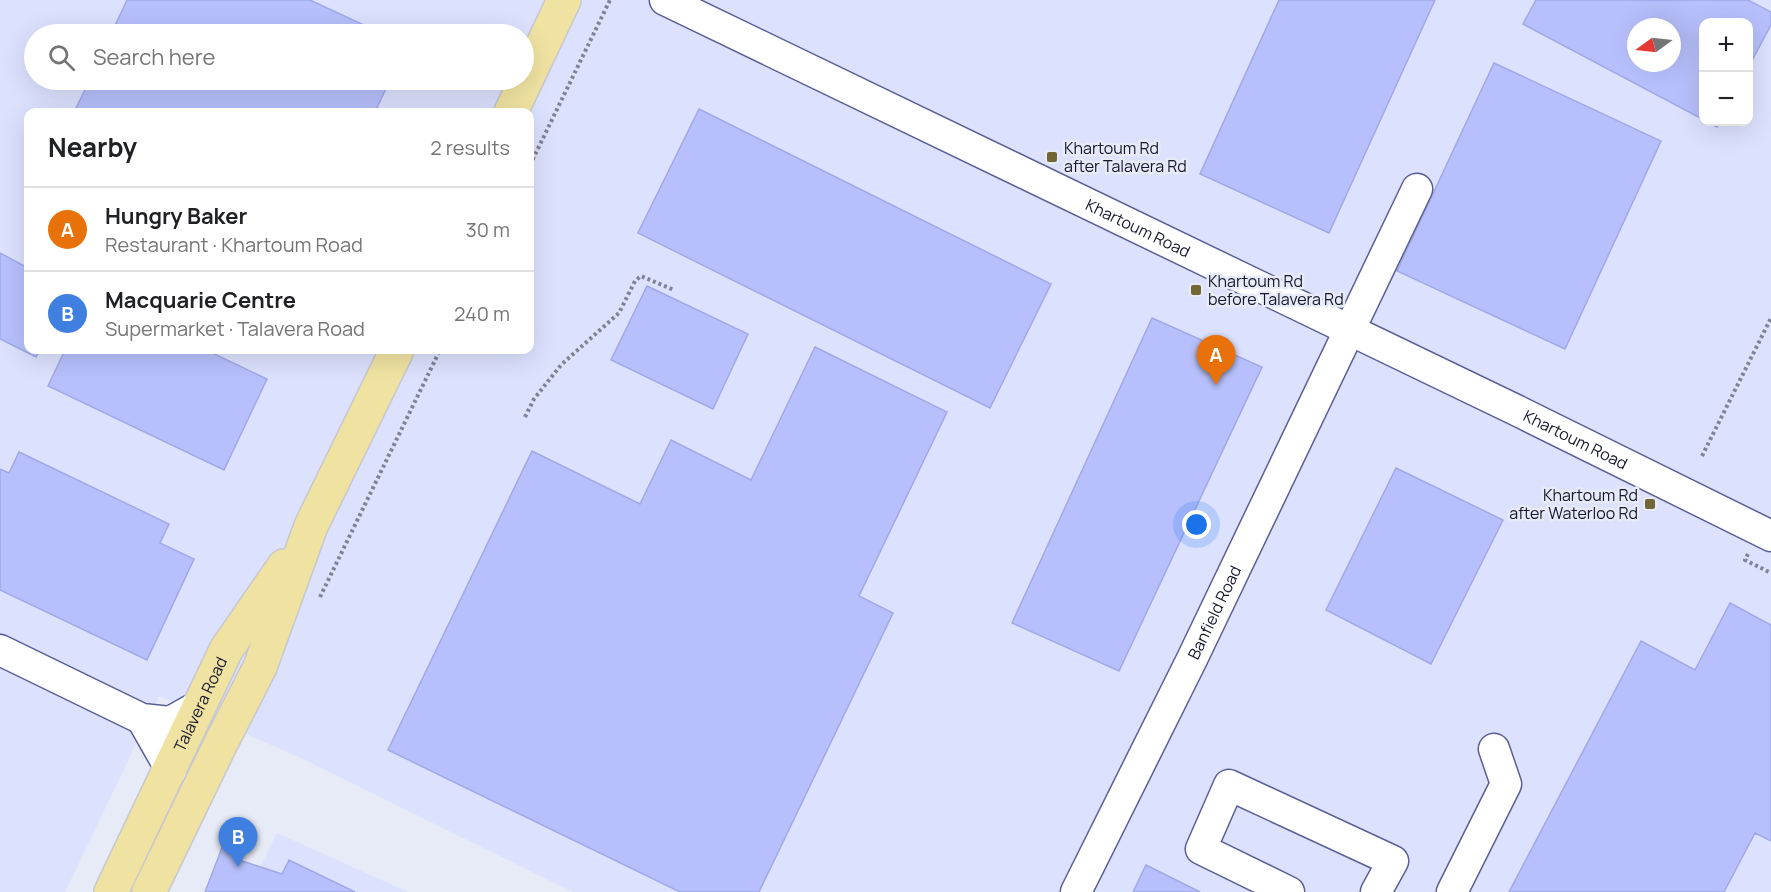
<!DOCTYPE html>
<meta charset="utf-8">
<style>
body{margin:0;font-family:Manrope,sans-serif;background:#f2f2f2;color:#202124}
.controls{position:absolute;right:18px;top:18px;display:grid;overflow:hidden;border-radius:12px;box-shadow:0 6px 24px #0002}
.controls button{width:54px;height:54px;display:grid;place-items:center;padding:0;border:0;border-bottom:2px solid #e0e0e0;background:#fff;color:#202124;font:30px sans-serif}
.compass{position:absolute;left:1627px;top:18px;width:54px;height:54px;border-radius:50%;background:#fff;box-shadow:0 6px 24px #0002;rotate:255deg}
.you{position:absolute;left:1197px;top:525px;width:21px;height:21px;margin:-15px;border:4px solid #fff;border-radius:50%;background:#1a73e8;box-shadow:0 0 0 9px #1a73e833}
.badge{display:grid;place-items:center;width:39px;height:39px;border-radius:50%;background:#726734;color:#fff;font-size:20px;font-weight:700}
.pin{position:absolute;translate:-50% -50px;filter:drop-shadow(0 2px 3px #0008)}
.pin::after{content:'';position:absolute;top:32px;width:21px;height:18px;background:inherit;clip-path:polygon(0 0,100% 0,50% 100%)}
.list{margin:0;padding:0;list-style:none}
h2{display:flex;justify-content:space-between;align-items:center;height:78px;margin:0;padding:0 24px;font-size:26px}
h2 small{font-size:20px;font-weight:400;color:#757577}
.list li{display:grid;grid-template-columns:39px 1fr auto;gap:18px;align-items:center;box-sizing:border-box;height:84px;padding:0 24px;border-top:2px solid #e0e0e0}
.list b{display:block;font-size:22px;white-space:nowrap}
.list p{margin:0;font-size:20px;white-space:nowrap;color:#757577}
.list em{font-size:20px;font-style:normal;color:#757577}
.icon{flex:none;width:33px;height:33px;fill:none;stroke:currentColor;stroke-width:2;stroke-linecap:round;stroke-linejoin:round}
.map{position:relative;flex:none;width:1771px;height:892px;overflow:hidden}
.search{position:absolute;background:#fff;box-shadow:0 6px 24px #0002;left:24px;top:24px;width:510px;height:66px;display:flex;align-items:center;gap:15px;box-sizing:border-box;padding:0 21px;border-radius:33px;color:#757577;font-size:22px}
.panel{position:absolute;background:#fff;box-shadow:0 6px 24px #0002;left:24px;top:108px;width:510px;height:246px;border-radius:12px}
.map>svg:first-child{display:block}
.built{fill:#dce1fe;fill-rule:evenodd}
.building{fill:#b7c0fc;stroke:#a0a9e7;stroke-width:1.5;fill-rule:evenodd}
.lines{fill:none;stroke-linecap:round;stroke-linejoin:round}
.minor-casing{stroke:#595f97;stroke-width:33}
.major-casing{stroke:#c7c7cd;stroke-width:36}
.path{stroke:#818395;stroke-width:4;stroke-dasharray:3 3;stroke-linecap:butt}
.minor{stroke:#fff;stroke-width:30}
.major{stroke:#f0e3a2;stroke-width:33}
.poi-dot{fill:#726734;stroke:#e7eaf7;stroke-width:2}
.labels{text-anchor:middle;stroke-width:5;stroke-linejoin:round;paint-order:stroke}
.poi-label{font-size:16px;fill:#14162d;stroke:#e7eaf7;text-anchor:start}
.street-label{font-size:16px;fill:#14162d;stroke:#e7eaf7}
</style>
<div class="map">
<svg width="1771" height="892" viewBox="0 0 1771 892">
<rect width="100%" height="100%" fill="#e7eaf7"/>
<path class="built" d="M0 0H1771V892H573L299 757 159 696 65 892H0ZM1704 22H1748V122H1704ZM1636 27H1672V63H1636ZM34 34H524V80H34ZM28 112H530V350H28Z
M277 833 408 892H248Z"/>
<path class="building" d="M127 0H310L383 34H111Z
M1279 0H1435L1329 233 1200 174Z
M1536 0H1748L1771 12V25L1748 68V22H1704V120L1523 24ZM1636 27H1672V63H1636Z
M1494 63 1661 141 1565 349 1397 271Z
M90 80H390L375 112H74Z
M699 109 1051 284 990 408 638 233Z
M1707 122H1720L1717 127Z
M0 253 28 268V350H40L36 357 0 339Z
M647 286 748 334 713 409 611 360Z
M1152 318 1262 367 1119 671 1012 623Z
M815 347 947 412 859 596 893 613 759 892H680L388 750 532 451 640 504 671 440 751 480Z
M65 350H206L267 379 224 470 48 386Z
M19 452 169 524 160 543 194 559 147 660 0 590V469L9 473Z
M1396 468 1503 520 1431 664 1326 610Z
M1730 603 1771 625V841L1755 833 1724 892H1509L1641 641 1695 670Z
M228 832 248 840 239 860 282 874 289 860 355 892H205Z
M1146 865 1200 892H1133Z"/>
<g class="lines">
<g class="minor-casing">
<g id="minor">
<path id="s1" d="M665 0 1522 413 1771 536"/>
<path d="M0 650 142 719 170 722 200 705"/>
<path d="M142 719 171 770"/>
<path id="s2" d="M1076 892 1192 659 1417 189"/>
<path d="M1289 892 1201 849 1229 785 1393 861 1376 892"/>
<path d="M1452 892 1506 784 1494 749"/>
</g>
</g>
<g class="major-casing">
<g id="major">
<path d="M511 112 564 0"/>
<path id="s3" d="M111 892 226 650 284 566"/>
<path d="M149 892 220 745 260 667 311 526 397 350"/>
</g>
</g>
<path class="path" d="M530 165 610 0
M525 417 534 399 561 365 619 313 635 281 641 276 674 290
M1702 456 1771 318
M1748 554 1745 560 1771 573
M320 597 440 350"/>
<use href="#minor" class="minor"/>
<use href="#major" class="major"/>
</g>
<g class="poi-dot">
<rect x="1046" y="151" width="12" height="12" rx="3"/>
<rect x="1190" y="284" width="12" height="12" rx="3"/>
<rect x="1644" y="498" width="12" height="12" rx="3"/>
</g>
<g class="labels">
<g class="poi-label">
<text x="1064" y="154">Khartoum Rd<tspan x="1064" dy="18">after Talavera Rd</tspan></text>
<text x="1208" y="287">Khartoum Rd<tspan x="1208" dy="18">before Talavera Rd</tspan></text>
<text x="1638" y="501" text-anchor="end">Khartoum Rd<tspan x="1638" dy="18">after Waterloo Rd</tspan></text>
</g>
<g class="street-label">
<text dy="6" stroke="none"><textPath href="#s1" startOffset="525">Khartoum Road</textPath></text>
<text dy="6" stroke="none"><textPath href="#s1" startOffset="1011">Khartoum Road</textPath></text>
<text dy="6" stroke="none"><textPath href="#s2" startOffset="312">Banfield Road</textPath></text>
<text dy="6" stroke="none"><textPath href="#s3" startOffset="208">Talavera Road</textPath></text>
</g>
</g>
</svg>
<div class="controls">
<button>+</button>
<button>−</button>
</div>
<svg class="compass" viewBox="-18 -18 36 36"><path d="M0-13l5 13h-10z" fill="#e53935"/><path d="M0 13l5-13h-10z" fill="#757577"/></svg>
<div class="you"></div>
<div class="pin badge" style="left:1216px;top:385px;background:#e8710a">A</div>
<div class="pin badge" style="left:238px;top:867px;background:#3f7fe0">B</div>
<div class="search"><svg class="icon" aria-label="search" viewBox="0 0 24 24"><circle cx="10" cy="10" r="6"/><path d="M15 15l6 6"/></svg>Search here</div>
<section class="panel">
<h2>Nearby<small>2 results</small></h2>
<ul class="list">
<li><span class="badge" style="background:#e8710a">A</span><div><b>Hungry Baker</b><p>Restaurant · Khartoum Road</p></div><em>30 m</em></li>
<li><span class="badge" style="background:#3f7fe0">B</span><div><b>Macquarie Centre</b><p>Supermarket · Talavera Road</p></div><em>240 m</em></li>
</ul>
</section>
</div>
